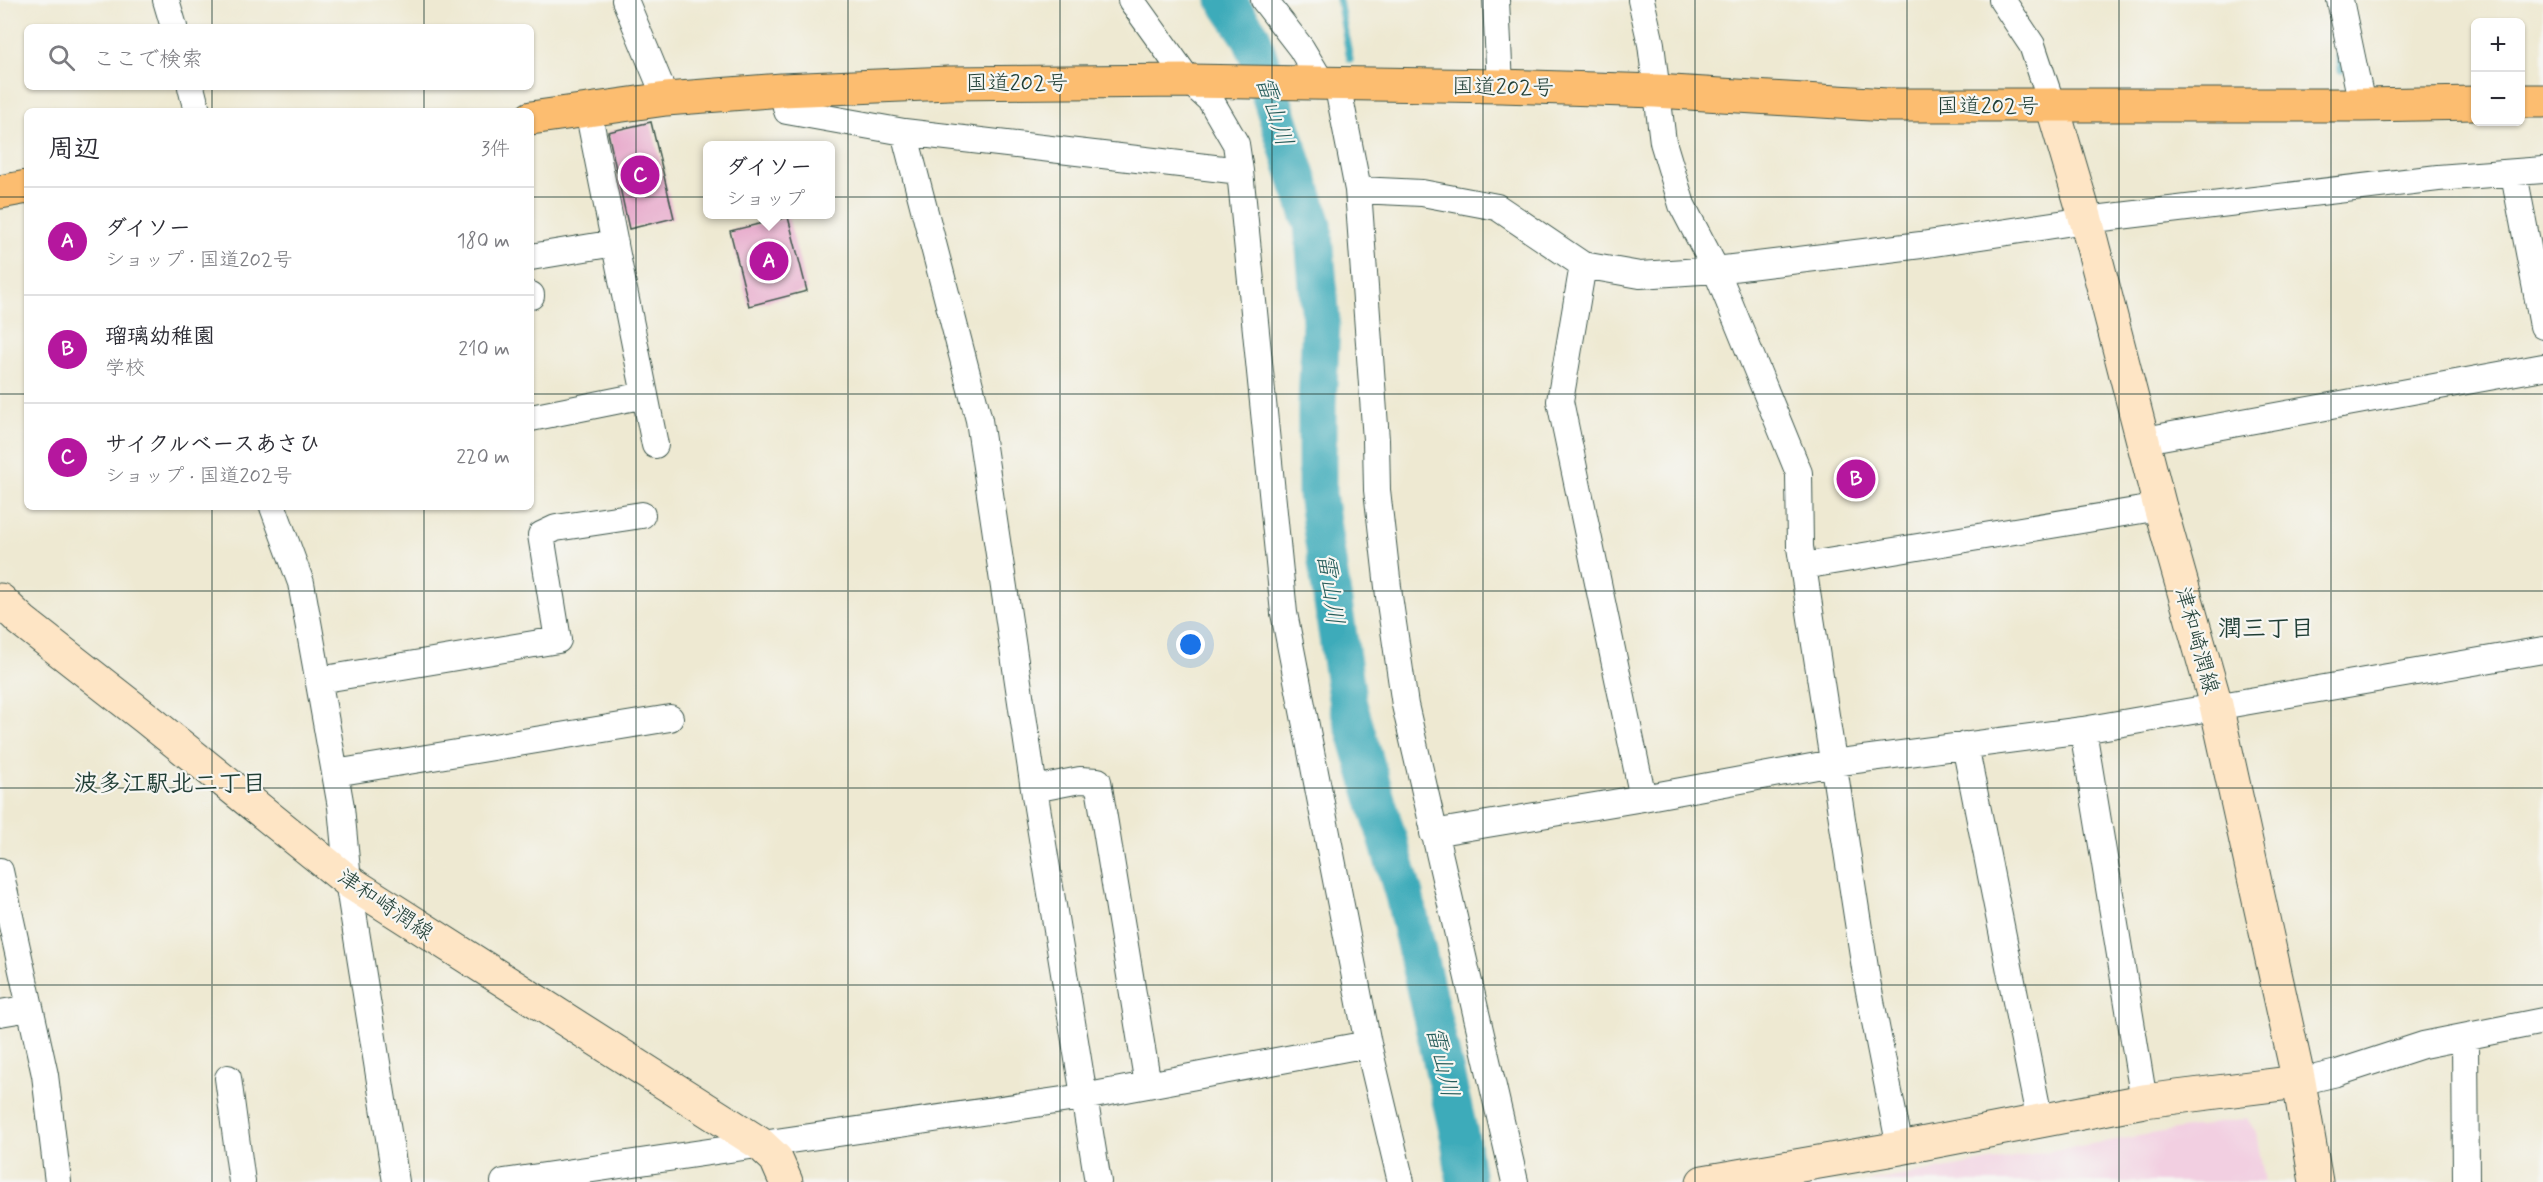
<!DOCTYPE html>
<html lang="ja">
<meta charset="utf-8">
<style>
body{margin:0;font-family:Mynerve,"Klee One",sans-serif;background:#f7f7f7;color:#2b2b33}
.controls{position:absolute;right:18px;top:18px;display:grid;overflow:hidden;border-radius:9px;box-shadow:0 2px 4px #0004}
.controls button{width:54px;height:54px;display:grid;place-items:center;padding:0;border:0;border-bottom:2px solid #e1e1e2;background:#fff;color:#2b2b33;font:30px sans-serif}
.you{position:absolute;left:1191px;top:645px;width:21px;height:21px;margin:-15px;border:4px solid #fff;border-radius:50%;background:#1a73e8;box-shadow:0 0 0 9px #1a73e833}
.badge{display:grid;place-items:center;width:39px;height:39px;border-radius:50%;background:#b5179e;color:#fff;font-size:20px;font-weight:700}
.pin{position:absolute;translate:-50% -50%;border:3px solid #fff;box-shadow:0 2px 6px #0006}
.popup{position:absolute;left:703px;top:141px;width:132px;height:78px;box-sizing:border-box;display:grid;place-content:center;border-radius:9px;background:#fff;filter:drop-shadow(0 2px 4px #0005);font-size:20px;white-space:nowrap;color:#7c7c81}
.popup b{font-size:22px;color:#2b2b33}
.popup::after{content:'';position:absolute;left:50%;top:100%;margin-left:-12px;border:12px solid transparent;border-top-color:#fff}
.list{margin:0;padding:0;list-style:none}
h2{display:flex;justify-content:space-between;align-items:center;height:78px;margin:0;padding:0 24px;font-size:26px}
h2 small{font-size:20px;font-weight:400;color:#7c7c81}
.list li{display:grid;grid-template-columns:39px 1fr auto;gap:18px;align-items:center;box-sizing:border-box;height:108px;padding:0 24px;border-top:2px solid #e1e1e2}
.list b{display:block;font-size:22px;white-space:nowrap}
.list p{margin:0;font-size:20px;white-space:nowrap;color:#7c7c81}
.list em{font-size:20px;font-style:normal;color:#7c7c81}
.icon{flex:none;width:33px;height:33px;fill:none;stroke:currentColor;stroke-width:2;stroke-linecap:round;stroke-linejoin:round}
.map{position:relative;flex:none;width:2543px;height:1182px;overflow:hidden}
.search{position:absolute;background:#fff;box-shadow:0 2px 4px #0004;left:24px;top:24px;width:510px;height:66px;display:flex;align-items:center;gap:15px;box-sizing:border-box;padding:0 21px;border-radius:9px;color:#7c7c81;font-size:22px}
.panel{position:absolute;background:#fff;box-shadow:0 2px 4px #0004;left:24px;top:108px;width:510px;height:402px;border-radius:9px}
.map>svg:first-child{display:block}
.built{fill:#f2cfe1}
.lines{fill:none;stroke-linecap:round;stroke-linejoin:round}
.stream{stroke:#3cabba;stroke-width:7}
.river{stroke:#3cabba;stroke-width:39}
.building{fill:#e8adcd}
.street-casing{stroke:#3e574c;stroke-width:28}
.secondary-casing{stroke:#3e574c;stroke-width:35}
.highway-casing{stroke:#3e574c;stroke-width:35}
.street{stroke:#fff;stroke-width:26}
.secondary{stroke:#fee5c5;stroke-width:33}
.highway{stroke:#fcbd6f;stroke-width:33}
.grid{fill:none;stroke:#1f3d34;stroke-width:1.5;stroke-opacity:0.55}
.labels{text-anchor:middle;stroke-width:4.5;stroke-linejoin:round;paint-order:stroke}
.street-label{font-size:22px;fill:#1f3d34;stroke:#f6f6f2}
.water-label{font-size:24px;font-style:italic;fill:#285e5c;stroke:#f6f6f2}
.neighbourhood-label{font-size:24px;font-weight:bold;fill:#1f3d34;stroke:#f6f6f2}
</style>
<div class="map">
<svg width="2543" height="1182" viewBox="0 0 2543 1182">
<rect width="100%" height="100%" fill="#f6f6f2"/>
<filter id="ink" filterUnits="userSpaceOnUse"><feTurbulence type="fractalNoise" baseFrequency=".0167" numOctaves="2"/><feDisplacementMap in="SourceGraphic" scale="12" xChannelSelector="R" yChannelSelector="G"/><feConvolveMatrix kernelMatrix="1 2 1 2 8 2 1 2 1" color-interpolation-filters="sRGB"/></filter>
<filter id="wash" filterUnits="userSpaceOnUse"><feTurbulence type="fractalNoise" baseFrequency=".008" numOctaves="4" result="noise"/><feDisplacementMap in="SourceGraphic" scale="24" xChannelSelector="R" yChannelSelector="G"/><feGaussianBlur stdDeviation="1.35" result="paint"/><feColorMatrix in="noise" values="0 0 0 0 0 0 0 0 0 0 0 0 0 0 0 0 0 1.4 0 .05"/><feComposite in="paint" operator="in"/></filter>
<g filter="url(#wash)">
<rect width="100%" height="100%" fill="#eee9d2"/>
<path class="built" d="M2247 1118 2256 1133 2265 1182H1865Z"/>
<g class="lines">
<path class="stream" d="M1339 0 1350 59
M2339 56 2341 70"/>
<path class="river" d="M1226 0 1252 38 1313 225 1321 322 1317 405V494L1348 705 1404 895 1460 1139 1466 1182"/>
</g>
<g id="blocks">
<path class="building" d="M651 122 674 218 629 229 608 132Z
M788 217 807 291 749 306 730 231Z"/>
</g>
</g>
<g filter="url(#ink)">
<use href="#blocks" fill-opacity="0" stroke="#3e574c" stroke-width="1.5"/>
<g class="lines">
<g class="street-casing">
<path id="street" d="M166 0 174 27
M625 0 666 99
M1264 0 1301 48 1322 83
M1496 0 1500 86
M1641 0 1651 44 1663 142 1682 205 1716 270 1799 473 1800 547 1867 981 1900 1148
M2002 0 2032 45 2052 105
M2340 0 2362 105
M1337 83 1358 190 1376 440 1377 490 1389 596 1405 705 1515 1182
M191 87 197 111
M782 90 787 111 904 132 1240 171 1236 144 1211 101 1189 81 1131 0
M588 110 655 445
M904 132 979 420 1034 789 1098 1182
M1240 171 1284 613 1368 1044 1401 1182
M2514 174 2543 326
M1358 190 1422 193 1497 207 1583 265 1640 275 1716 270 1921 245 2086 220 2438 178 2543 170
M531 257 615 243
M1583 265 1560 401 1643 798 1833 763 2083 730 2543 650
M531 295V296
M531 418 645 395
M2145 440 2543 367
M273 507 301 583 322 700 341 807 348 881 396 1182
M1803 566 2160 507
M319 680 558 640 541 535 556 528 642 515
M2083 730 2144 1101
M1965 745 2040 1122
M335 773 670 718
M1034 789 1080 780 1098 781 1148 1085
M1433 833 1643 798
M0 871 45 1075 58 1182
M0 1013 30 1008
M2465 1037 2466 1182
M228 1078 242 1182
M2299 1082 2337 1073 2423 1045 2543 1021
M504 1182 1083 1097 1368 1044"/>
</g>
<g class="secondary-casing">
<path id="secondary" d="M2052 105 2086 220 2160 507 2216 705 2299 1082 2316 1182
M0 600 22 621 146 718 348 881 759 1143 776 1159 786 1182
M1703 1182 1900 1148 2144 1101 2299 1082"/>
</g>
<g class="highway-casing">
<path id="highway" d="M2520 101H2543
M531 118 666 99 782 90 949 83 1189 81 1500 86 1656 91 1887 105H2362L2476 103
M0 192 27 187"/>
</g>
<use href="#street" class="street"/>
<use href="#secondary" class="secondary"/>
<use href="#highway" class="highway"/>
</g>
</g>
<path class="grid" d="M212 0V27M424 0V27M636 0V1182M848 0V1182M1060 0V1182M1272 0V1182M1483 0V1182M1695 0V1182M1907 0V1182M2119 0V1182M2331 0V1182M212 87V111M424 87V111M0 197H27M531 197H2543M0 394H27M531 394H2543M212 507V1182M424 507V1182M0 591H2543M0 788H2543M0 985H2543"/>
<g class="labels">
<g class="street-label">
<text x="1017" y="90">国道202号</text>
<text transform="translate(1503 86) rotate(1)" y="8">国道202号</text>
<text x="1988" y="113">国道202号</text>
<text transform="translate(2198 640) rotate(74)" y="8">津和崎潤線</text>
<text transform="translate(386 904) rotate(34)" y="8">津和崎潤線</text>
</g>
<g class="water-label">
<text transform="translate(1275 111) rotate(72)" y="8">雷山川</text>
<text transform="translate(1331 589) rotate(82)" y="8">雷山川</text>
<text transform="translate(1443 1062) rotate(77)" y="8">雷山川</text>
</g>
<g class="neighbourhood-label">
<text x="2266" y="636">潤三丁目</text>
<text x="170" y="791">波多江駅北二丁目</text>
</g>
</g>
</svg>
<div class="controls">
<button>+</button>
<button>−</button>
</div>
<div class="you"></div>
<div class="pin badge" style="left:769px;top:261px">A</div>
<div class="popup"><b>ダイソー</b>ショップ</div>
<div class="pin badge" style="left:1856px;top:479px">B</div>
<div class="pin badge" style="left:640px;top:175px">C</div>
<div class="search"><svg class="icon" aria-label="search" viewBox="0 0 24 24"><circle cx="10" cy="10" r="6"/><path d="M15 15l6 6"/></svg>ここで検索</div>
<section class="panel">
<h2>周辺<small>3件</small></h2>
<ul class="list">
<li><span class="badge">A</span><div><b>ダイソー</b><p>ショップ · 国道202号</p></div><em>180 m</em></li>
<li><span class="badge">B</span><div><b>瑠璃幼稚園</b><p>学校</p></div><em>210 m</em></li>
<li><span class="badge">C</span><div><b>サイクルベースあさひ</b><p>ショップ · 国道202号</p></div><em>220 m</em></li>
</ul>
</section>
</div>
